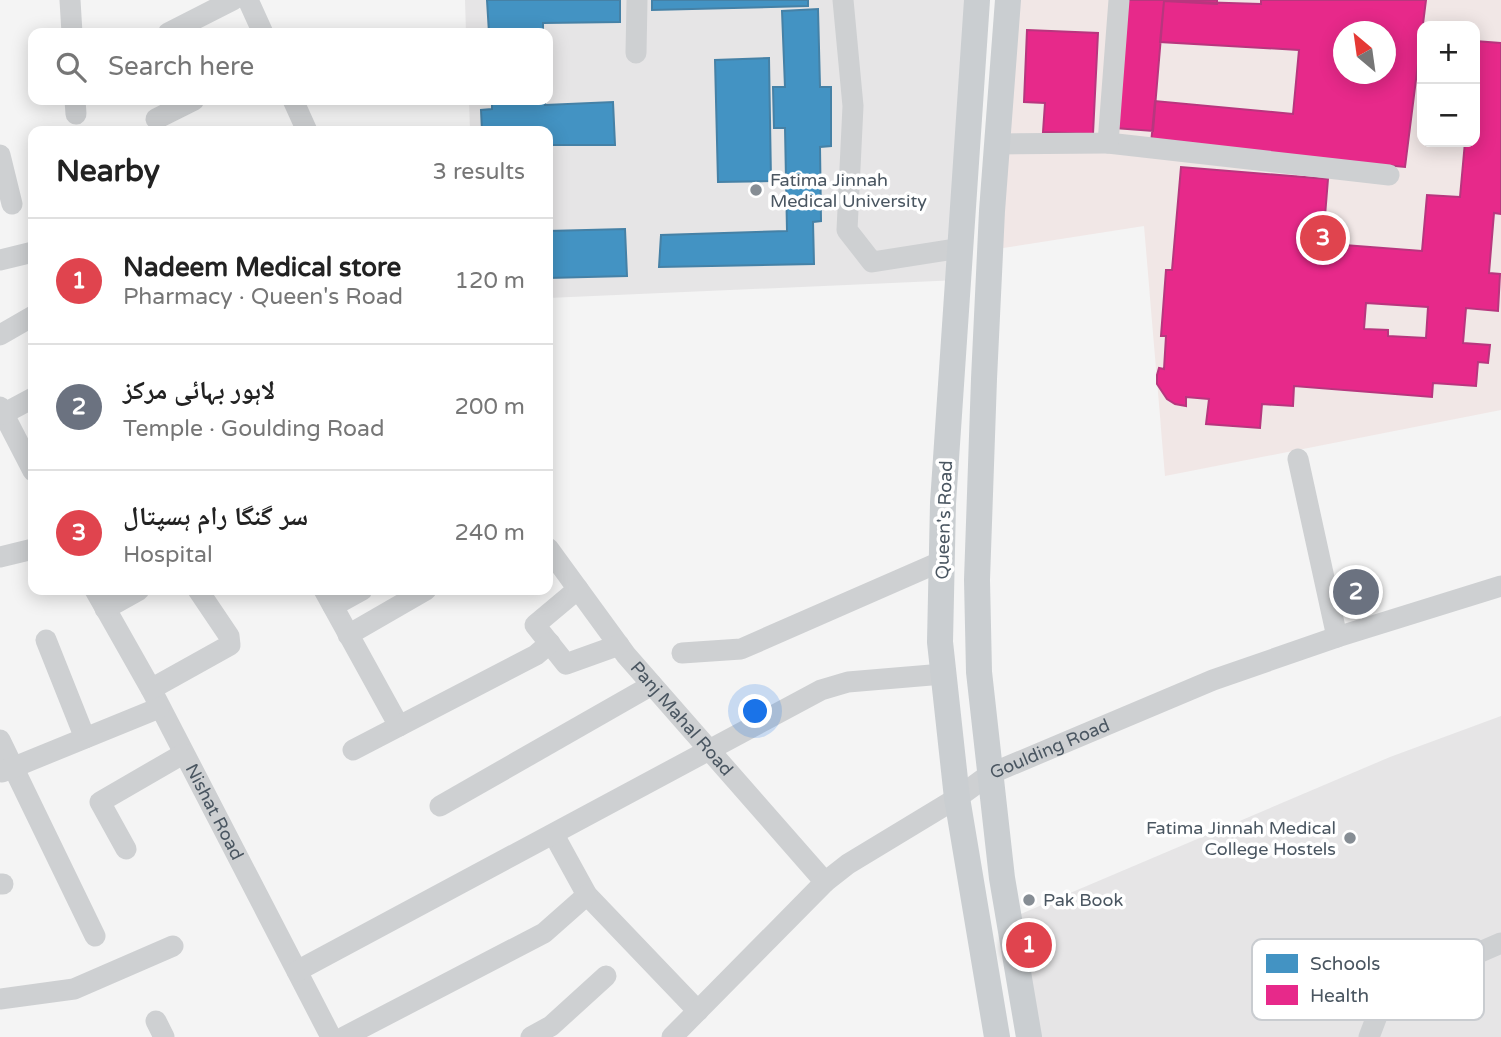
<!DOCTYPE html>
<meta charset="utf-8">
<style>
body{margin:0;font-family:"Varela Round","Noto Naskh Arabic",sans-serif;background:#f6f6f6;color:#222}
.controls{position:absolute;right:21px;top:21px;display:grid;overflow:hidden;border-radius:14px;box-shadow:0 4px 18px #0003}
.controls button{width:63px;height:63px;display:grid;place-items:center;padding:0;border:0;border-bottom:2px solid #e0e0e0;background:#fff;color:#222;font:35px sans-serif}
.compass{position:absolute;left:1333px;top:21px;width:63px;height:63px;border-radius:50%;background:#fff;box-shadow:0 4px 18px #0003;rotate:331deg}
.you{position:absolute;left:756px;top:712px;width:24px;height:24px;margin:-18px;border:5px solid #fff;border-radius:50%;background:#1a73e8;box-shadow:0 0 0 10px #1a73e833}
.badge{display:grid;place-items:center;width:46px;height:46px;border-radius:50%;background:#7c3aed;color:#fff;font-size:23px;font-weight:700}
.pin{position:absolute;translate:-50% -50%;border:4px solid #fff;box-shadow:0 2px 7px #0006}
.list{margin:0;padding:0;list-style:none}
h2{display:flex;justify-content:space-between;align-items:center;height:91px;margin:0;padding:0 28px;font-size:30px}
h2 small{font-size:23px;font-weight:400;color:#767676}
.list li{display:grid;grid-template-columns:46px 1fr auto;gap:21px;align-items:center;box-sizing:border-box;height:126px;padding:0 28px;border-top:2px solid #e0e0e0}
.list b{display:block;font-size:26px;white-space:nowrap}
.list p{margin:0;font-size:23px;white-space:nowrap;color:#767676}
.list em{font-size:23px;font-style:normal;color:#767676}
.icon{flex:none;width:38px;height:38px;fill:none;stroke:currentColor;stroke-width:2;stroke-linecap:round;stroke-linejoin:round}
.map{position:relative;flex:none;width:1501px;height:1037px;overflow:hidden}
.search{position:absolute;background:#fff;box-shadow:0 4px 18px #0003;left:28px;top:28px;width:525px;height:77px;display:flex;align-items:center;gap:18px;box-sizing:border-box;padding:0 24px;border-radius:14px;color:#767676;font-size:26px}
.panel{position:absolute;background:#fff;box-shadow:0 4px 18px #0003;left:28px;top:126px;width:525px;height:469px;border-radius:14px}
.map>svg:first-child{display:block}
.education{fill:#e6e5e6}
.medical{fill:#f1e7e6;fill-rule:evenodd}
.schools{fill:#4393c3;stroke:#4581a6;stroke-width:2}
.health{fill:#e7298a;stroke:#b8367e;stroke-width:2;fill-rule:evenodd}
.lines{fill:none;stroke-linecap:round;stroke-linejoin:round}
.minor{stroke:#ced0d2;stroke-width:21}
.major{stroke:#caced1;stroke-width:26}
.poi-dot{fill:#868d94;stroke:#fff;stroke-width:2.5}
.labels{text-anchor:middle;stroke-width:7;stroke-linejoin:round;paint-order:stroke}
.poi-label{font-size:18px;fill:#4a5661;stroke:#fff;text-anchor:start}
.street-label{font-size:18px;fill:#4a5661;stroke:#fff}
.key{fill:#fff;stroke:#c9ccd0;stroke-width:2}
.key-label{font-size:19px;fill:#4a5661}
</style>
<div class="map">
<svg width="1501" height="1037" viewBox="0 0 1501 1037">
<rect width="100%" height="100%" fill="#f4f4f4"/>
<path class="education" d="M465 0H977L959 280 548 298V131H470L469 100H548V33H466Z
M1501 716V1037H1029L1009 919 1390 757Z"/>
<path class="medical" d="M1008 0H1501V410L1165 476 1144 226 990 250ZM1422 26H1475V142H1422ZM1344 32H1386V74H1344Z"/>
<path class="schools" d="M487 0H620V22L543 23V33H489Z
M652 0H808V6L652 10Z
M818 9 820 87H831V146L820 147 821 221 813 222 814 264 659 267 661 235 787 231 785 128H774L773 87H785L782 11Z
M769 58 771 181 718 182 715 60Z
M492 100H545V105L613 102 615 145H548V131H482L481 110 492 109Z
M625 229 627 276 548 278V231Z"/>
<path class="health" d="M1125 0H1217V4L1164 1 1153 131 1115 128Z
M1261 0H1426L1405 167 1151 144 1155 101 1293 114 1299 50 1160 42 1164 1 1261 4ZM1344 32H1386V74H1344Z
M1027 30 1098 33 1093 134 1043 132 1045 103 1024 102Z
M1475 41 1501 43V214L1494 213 1489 273 1500 274 1498 311 1466 308 1463 343 1490 345 1488 363 1478 362 1476 386 1433 383 1432 397 1294 386 1293 406 1262 404 1260 428 1206 424 1209 399 1186 397V406L1175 404 1167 399 1157 384V375L1159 368 1164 369 1166 336H1161L1166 270H1172L1181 167 1328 179 1322 253 1344 255 1345 245 1422 251 1427 195 1460 197 1465 142H1475ZM1366 303 1428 307 1426 338 1388 336V330L1364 329Z"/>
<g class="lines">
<g class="minor">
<path d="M70 0 72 33"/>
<path d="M248 0 263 33"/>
<path d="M843 0 853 106 847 230 872 262 961 248"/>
<path d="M168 33 233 0"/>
<path d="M636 53 637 0"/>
<path d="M75 100 76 114"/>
<path d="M293 100 307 131"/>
<path d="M156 119 194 100"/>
<path d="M1108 143 1389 175"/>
<path d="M997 144 1108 143 1119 0"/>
<path d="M0 155 12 204"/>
<path d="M0 260 33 252"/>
<path d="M0 335 33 316"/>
<path d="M0 407 33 471"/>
<path d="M3 414 33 398"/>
<path d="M1298 459 1337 637"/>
<path id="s1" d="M548 548 626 655 825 882"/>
<path d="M0 557 33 549"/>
<path d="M578 589 535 625 566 664 619 645"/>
<path id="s2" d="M95 590 151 689 331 1037"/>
<path d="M324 590 399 726"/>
<path d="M333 606 362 590"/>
<path d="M105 609 139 590"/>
<path d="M348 635 426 590"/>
<path d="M46 640 85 738"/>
<path d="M682 653 741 649 942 561"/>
<path d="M151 689 230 645 229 636 198 590"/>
<path d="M0 740 95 936"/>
<path d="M353 750 536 655 550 643"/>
<path d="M2 772 159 708"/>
<path d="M440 806 652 685"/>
<path d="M554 835 587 895 698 1011"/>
<path d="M126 849 100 802 183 754"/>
<path d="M0 884H3"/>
<path d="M297 971 821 690 848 682 943 674"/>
<path d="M0 999 74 989 173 946"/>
<path d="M156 1021 164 1037"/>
<path d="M344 1037 544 933 587 895"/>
<path d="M531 1037 551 1026 606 976"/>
<path id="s3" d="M672 1037 825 882 848 864 957 798 990 774 1213 680 1337 637 1501 586"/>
<path d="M1369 1037 1380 1008 1411 982 1501 943"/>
</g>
<path class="major" d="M977 0 943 503 940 642 957 798 997 1037
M1008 0 992 211 984 379 977 580 979 672 1002 878 1029 1037"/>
</g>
<g class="poi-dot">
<circle cx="756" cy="190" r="7"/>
<circle cx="1350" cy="838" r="7"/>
<circle cx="1029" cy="900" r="7"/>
</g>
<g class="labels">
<g class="poi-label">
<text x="770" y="186">Fatima Jinnah<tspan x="770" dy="21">Medical University</tspan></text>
<text x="1336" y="834" text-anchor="end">Fatima Jinnah Medical<tspan x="1336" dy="21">College Hostels</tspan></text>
<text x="1043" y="906">Pak Book</text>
</g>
<g class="street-label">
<text transform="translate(944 520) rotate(-88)" y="6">Queen's Road</text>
<text dy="6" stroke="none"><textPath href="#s1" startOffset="217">Panj Mahal Road</textPath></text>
<text dy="6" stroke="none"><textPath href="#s3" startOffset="480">Goulding Road</textPath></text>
<text dy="6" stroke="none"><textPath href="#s2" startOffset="252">Nishat Road</textPath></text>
</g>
</g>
<rect x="1252" y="939" width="232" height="81" rx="10" class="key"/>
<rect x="1266" y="954" width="32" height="19" fill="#4393c3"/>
<rect x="1266" y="985" width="32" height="20" fill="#e7298a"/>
<g class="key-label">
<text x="1310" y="970">Schools</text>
<text x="1310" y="1002">Health</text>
</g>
</svg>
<div class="controls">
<button>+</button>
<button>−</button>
</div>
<svg class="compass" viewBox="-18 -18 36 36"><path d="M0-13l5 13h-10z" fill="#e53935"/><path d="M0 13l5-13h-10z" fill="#767676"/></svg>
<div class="you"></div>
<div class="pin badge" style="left:1029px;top:945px;background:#e0444e">1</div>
<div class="pin badge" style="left:1356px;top:592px;background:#6b7280">2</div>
<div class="pin badge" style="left:1323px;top:238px;background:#e0444e">3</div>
<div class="search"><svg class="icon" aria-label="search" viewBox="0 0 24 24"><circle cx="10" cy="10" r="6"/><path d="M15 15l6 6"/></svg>Search here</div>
<section class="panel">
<h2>Nearby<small>3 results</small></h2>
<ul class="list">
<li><span class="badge" style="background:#e0444e">1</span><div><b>Nadeem Medical store</b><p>Pharmacy · Queen's Road</p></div><em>120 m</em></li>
<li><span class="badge" style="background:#6b7280">2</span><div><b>لاہور بہائی مرکز</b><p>Temple · Goulding Road</p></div><em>200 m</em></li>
<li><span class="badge" style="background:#e0444e">3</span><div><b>سر گنگا رام ہسپتال</b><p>Hospital</p></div><em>240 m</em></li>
</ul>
</section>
</div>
